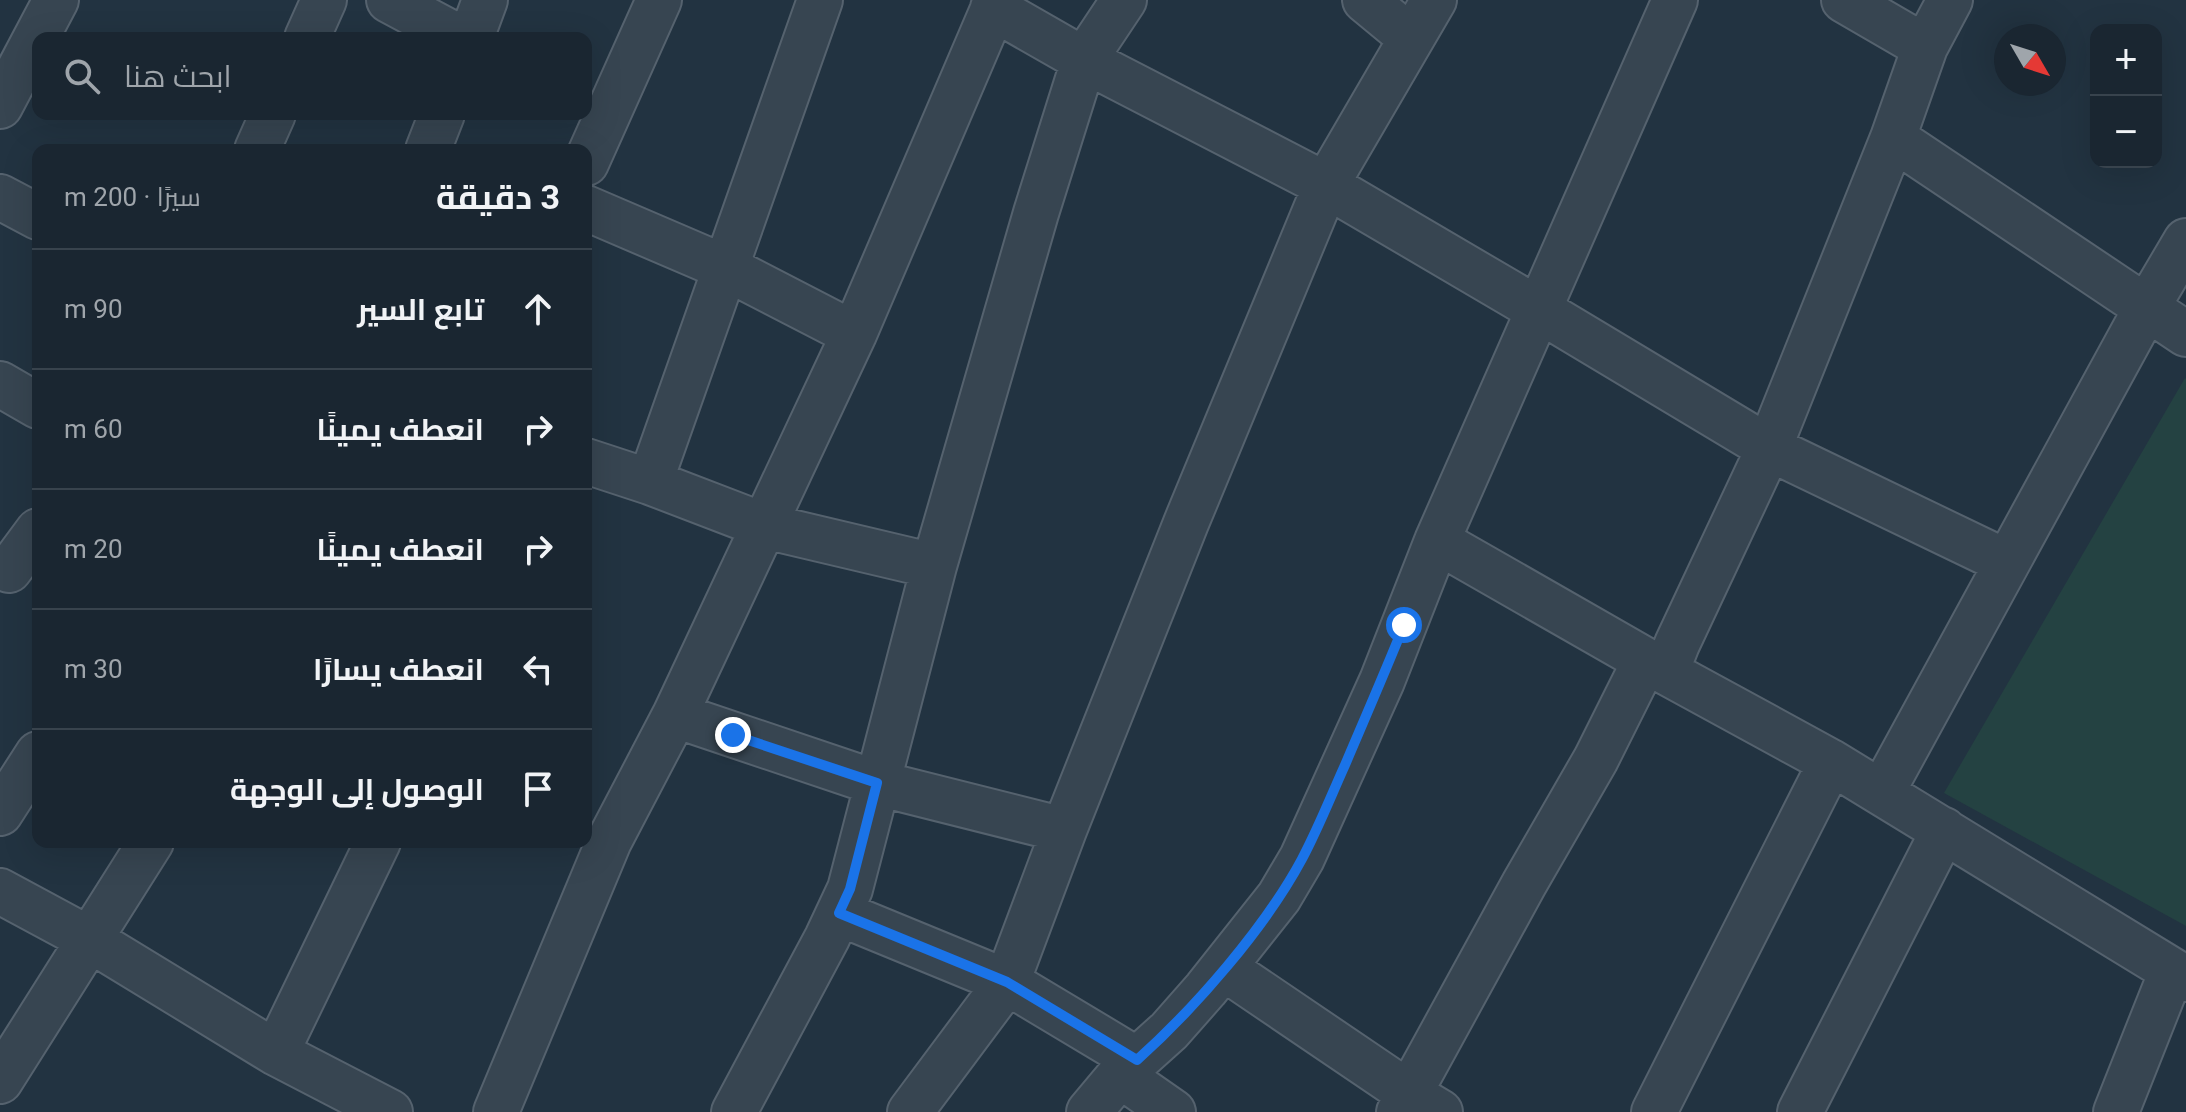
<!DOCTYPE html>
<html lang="ar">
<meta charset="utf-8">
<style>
body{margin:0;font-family:Roboto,Cairo,sans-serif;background:#27323d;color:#f1f3f6;direction:rtl}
.controls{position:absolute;right:24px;top:24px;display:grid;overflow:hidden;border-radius:16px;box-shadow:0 8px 32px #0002}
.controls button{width:72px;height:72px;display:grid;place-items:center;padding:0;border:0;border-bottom:2px solid #38434d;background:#1a2631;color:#f1f3f6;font:40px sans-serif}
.compass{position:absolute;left:1994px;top:24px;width:72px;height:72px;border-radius:50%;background:#1a2631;box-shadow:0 8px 32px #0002;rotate:129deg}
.stop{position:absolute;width:24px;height:24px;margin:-18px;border:6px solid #1a73e8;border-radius:50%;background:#fff}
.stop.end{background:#1a73e8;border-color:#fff;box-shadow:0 2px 8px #0008}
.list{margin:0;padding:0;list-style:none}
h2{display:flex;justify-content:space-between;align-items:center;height:104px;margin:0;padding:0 32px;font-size:34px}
h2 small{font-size:26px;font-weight:400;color:#9fa5ab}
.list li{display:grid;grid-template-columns:52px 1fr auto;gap:24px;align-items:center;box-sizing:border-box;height:120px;padding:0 32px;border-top:2px solid #38434d}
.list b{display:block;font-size:30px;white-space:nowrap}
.list em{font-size:26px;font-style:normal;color:#9fa5ab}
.icon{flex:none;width:44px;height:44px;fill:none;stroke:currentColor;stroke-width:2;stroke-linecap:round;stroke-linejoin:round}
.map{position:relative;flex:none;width:2186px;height:1112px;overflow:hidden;direction:ltr}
.search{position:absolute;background:#1a2631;box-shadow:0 8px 32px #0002;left:32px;top:32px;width:560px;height:88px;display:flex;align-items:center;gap:20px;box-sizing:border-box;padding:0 28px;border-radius:16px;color:#9fa5ab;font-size:30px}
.panel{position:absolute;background:#1a2631;box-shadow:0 8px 32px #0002;left:32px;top:144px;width:560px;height:704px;border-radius:16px;direction:rtl}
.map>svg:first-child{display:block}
.green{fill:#244242}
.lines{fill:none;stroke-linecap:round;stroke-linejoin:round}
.minor-casing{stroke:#55626e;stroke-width:48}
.minor{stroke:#374551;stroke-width:44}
.route{stroke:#1a73e8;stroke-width:10}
</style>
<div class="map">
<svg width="2186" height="1112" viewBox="0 0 2186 1112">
<rect width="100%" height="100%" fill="#223341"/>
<path class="green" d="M2185 378 2186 379V926L1944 793Z"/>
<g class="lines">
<g class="minor-casing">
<path id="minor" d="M389 0 460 38
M1365 0 1411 38
M1844 0 1925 47 1893 138 1769 448 1677 644 1666 672 1831 762 2186 979
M993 8 1084 60 1326 185 1539 310 1769 448 2006 562
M307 38 324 0
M471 38 485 0
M1925 47 1950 0
M0 106 56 0
M1893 138 2186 334
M257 150 273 114
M428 150 442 114
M586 163 659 0
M0 197 38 217
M586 208 726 268 854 334
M0 384 38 406
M586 461 650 482 765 526 934 566
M650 482 820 0
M1437 541 1666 672
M9 570 38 531
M675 715 877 783 1064 830
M1882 792 2147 307 2186 241
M0 813 38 754
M0 891 89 939 276 1053 390 1112
M839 913 1007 982 1137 1060
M1224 968 1410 1094 1440 1112
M276 1053 378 842
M1120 1075 1173 1112
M0 1081 151 842
M496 1112 609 841 675 715 854 334 997 0
M734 1112 827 938 850 889 934 566 1036 213 1084 60 1124 0
M910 1112 1007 982 1064 830 1186 523 1326 185 1434 0
M1089 1112 1120 1075 1169 1031 1206 989 1279 897 1302 858 1382 681 1437 541 1675 0
M1399 1112 1524 884 1596 759 1645 661
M1654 1112 1831 762
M1800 1112 1944 830
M2116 1112 2172 971"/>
</g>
<use href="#minor" class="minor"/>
</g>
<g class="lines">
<path class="route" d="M733 735 877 783 850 889 839 913 1007 982 1137 1060C1195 1008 1265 928 1302 859 1318 829 1331 796 1345 765 1365 718 1385 672 1404 625"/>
</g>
</svg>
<div class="controls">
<button>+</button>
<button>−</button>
</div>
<svg class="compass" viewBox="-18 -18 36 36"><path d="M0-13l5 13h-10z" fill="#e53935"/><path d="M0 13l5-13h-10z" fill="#9fa5ab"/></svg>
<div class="stop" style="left:1404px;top:625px"></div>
<div class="stop end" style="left:733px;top:735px"></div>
<div class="search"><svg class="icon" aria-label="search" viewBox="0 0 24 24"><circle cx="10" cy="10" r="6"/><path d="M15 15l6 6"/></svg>ابحث هنا</div>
<section class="panel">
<h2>3 دقيقة<small>سيرًا · 200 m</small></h2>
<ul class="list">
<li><svg class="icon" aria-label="ahead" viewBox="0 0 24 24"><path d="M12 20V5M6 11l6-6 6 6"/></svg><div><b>تابع السير</b></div><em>90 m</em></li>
<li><svg class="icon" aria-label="right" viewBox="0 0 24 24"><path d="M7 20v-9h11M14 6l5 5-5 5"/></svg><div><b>انعطف يمينًا</b></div><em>60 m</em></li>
<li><svg class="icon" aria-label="right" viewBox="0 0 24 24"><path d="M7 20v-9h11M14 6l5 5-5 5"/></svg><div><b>انعطف يمينًا</b></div><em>20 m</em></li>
<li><svg class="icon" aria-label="left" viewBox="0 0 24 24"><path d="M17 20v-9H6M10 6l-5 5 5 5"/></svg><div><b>انعطف يسارًا</b></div><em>30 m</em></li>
<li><svg class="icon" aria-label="arrive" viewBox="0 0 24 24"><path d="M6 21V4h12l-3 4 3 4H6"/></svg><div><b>الوصول إلى الوجهة</b></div></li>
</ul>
</section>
</div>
